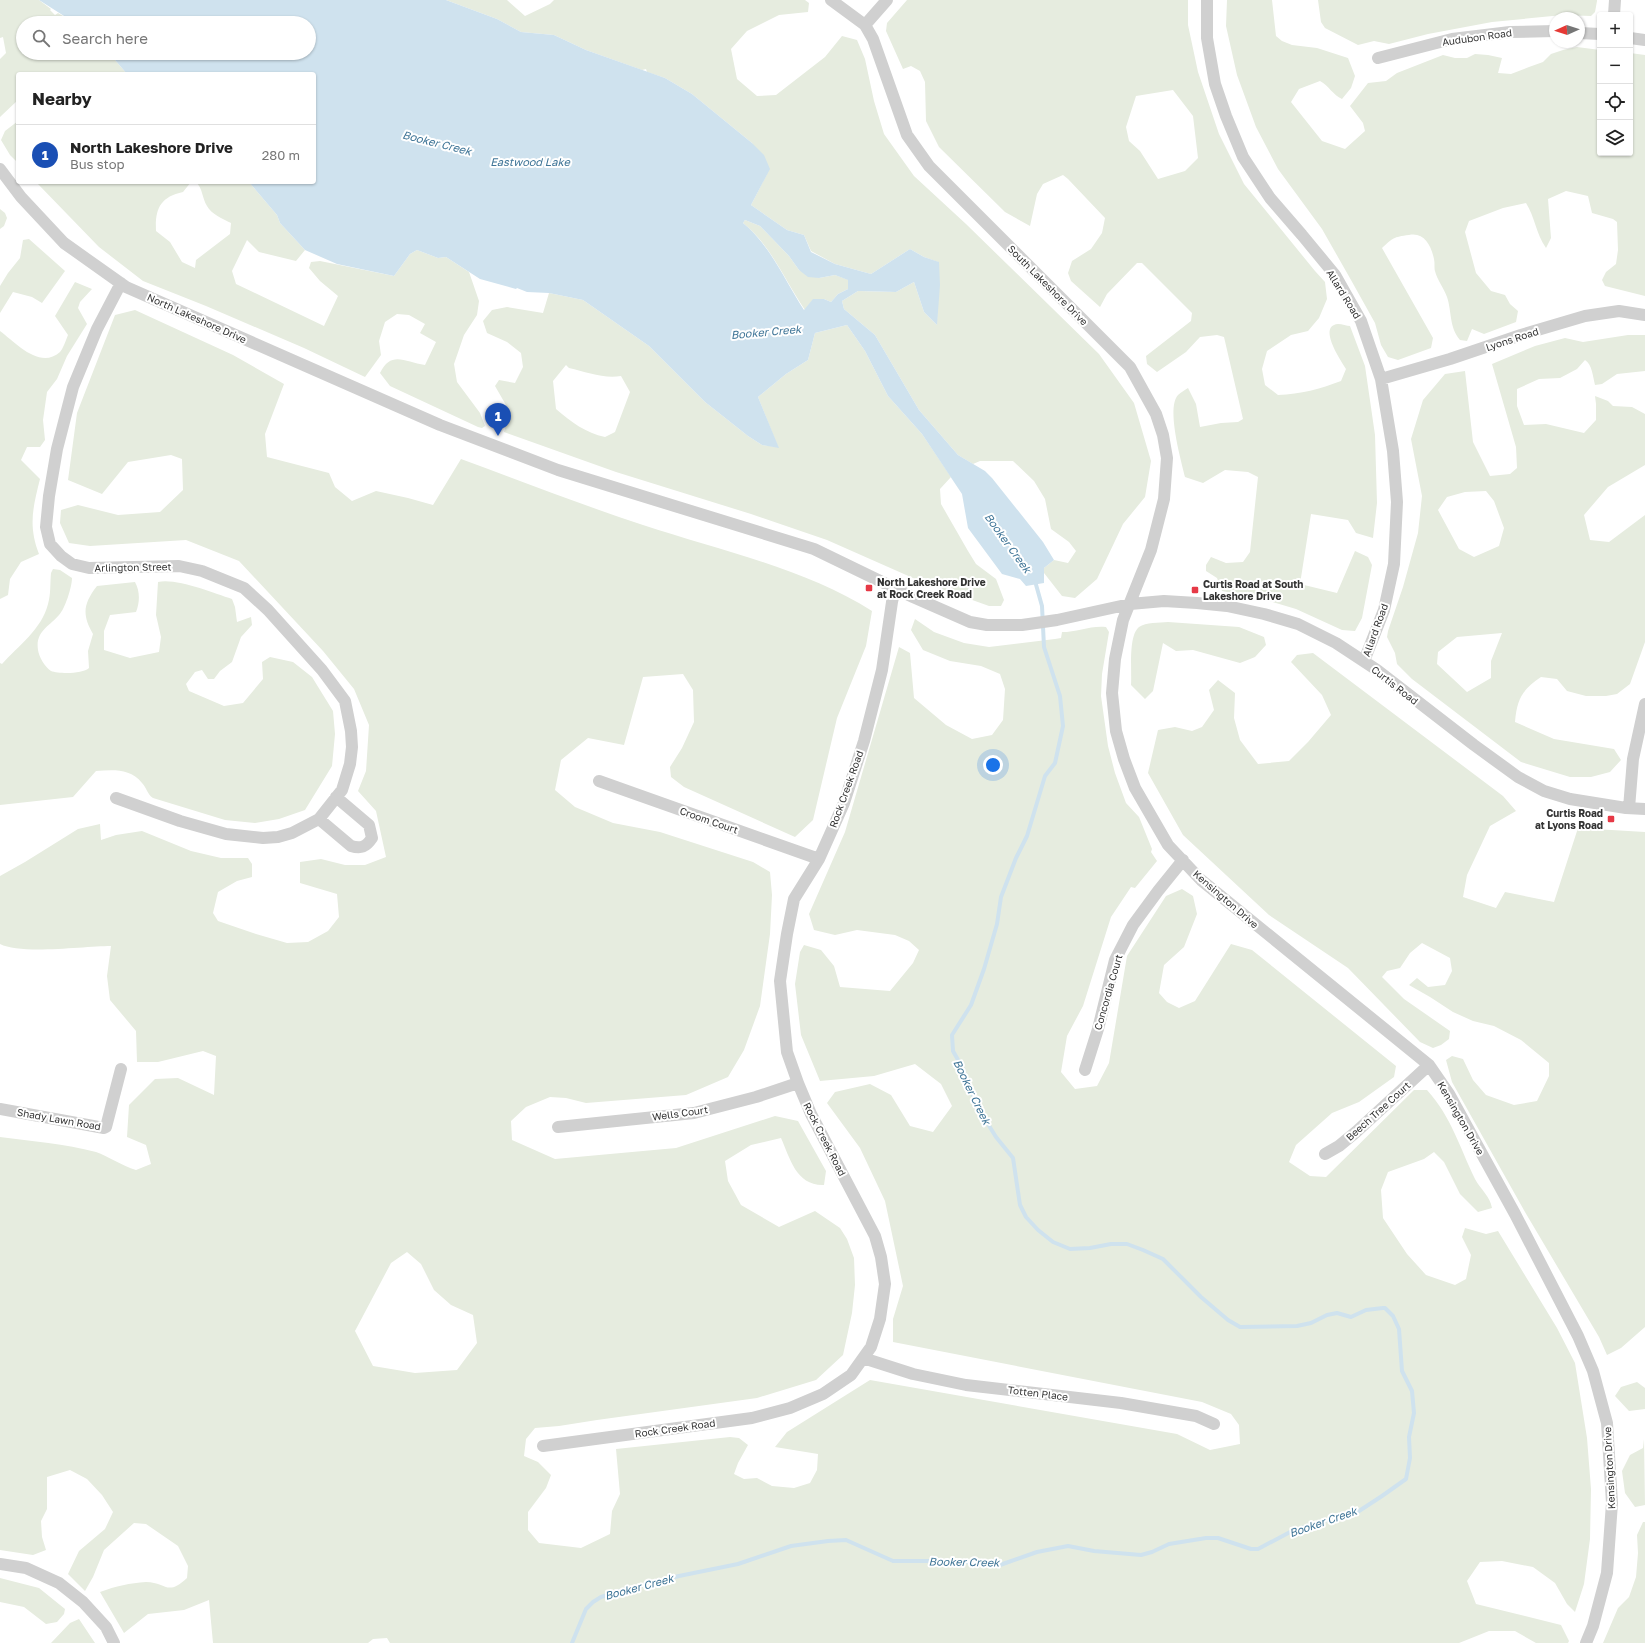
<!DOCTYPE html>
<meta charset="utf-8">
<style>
body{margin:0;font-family:"Golos Text",sans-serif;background:#f2f2f2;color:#222}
.controls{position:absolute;right:12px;top:12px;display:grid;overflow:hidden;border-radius:4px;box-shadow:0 1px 3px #0004}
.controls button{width:36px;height:36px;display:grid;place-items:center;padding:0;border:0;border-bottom:1px solid #e0e0e0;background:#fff;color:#222;font:20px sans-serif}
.compass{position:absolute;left:1549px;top:12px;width:36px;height:36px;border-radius:50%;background:#fff;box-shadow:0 1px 3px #0004;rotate:267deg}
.you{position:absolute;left:993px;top:765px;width:14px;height:14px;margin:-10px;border:3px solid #fff;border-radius:50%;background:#1a73e8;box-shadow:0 0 0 6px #1a73e833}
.badge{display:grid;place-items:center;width:26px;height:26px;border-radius:50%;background:#e63946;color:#fff;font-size:13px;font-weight:700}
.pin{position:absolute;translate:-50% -33px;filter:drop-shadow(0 1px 2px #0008)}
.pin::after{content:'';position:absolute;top:21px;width:14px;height:12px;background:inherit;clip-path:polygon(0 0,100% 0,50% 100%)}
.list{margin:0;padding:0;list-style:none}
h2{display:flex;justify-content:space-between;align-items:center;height:52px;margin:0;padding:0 16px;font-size:17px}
h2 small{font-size:13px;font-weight:400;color:#767676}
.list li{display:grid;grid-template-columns:26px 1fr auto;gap:12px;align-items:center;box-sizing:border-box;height:60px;padding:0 16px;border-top:1px solid #e0e0e0}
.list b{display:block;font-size:15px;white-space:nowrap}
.list p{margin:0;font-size:13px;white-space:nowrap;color:#767676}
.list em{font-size:13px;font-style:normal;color:#767676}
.icon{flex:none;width:22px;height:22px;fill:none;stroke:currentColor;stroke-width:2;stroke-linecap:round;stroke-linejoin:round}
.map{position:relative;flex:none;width:1645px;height:1643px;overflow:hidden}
.search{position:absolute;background:#fff;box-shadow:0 1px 3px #0004;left:16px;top:16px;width:300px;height:44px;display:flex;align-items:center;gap:10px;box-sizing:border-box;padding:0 14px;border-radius:22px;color:#767676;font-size:15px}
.panel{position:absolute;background:#fff;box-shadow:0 1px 3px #0004;left:16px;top:72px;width:300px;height:112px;border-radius:4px}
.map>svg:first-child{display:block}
.green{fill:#e6ecdf;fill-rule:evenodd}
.water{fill:#cfe2ee;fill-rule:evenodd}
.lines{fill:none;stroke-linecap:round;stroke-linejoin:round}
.stream{stroke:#cfe2ee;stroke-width:4}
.minor{stroke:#d0d0d0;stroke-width:12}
.poi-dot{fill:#e63946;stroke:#fff;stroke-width:1.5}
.labels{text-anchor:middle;stroke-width:4;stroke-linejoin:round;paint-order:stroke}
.street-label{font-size:10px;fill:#333;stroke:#fff}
.poi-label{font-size:10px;font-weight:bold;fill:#333;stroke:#fff;text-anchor:start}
.water-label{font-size:11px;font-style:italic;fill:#3f7597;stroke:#fff}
</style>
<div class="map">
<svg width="1645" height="1643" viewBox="0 0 1645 1643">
<rect width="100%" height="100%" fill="#fff"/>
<path class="green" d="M0 0H39L51 9 50 10 55 15 58 13 75 23H23V53H109L127 74H18V100L0 117V59L6 53 3 37 0 38Z
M446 0H507L525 16 550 4 554 0H805L809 3 808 12 779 15 747 31 731 49 737 79 757 96 776 95 825 57 842 36 857 40 865 59 874 101 884 134 914 176 966 224 1099 354 1134 403 1151 461 1145 497 1123 524 1097 579 1075 598 1062 596 1044 573V568L1054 560 1068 563 1076 551 1069 542 1051 529 1045 499 1034 481 1013 461H980L973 464 958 455 919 410 875 335 844 309 842 301 858 291 896 292 914 282 924 312 937 325 938 262 924 257 910 249 871 274 835 264 811 251 804 235 787 230 751 205 767 174 752 143 692 94 665 78 647 72 646 69 642 70 586 50 554 35 521 32 497 19Z
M907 0H1188V25L1198 72 1219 134 1244 184 1315 271 1325 282 1327 299 1319 318 1308 331 1291 335 1267 351 1262 369 1265 385 1278 395C1301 394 1320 389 1341 381L1346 369C1341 361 1317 326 1338 324 1342 324 1347 326 1350 326L1365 366 1375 435 1377 503 1373 538 1356 533 1348 520 1311 514 1300 584 1337 593 1355 551 1368 557 1372 565 1362 618 1355 631 1342 630 1296 609 1266 600 1222 591 1217 578 1206 571V565L1211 557 1226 563 1243 562 1250 552 1258 477 1248 472 1225 470 1203 483 1185 477C1181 460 1166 408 1178 395 1181 392 1185 390 1188 388L1196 404 1200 427 1221 423 1238 422 1243 419 1224 337 1217 335 1200 337 1186 352 1157 372 1147 364 1146 356 1191 321 1192 313 1142 263H1137L1107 294 1100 307 1071 281 1068 273 1072 261 1091 249 1102 233 1105 218 1068 179 1063 175 1043 184 1037 194 1030 226 1005 212 939 147 926 121 925 82 920 71 911 66 903 69 886 31 887 23ZM1173 90 1193 116 1198 158 1185 171 1158 179 1140 151 1129 141 1126 127 1136 96Z
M1227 0H1272L1276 36 1282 41 1292 45 1317 48 1348 58 1355 76 1351 88 1342 99C1333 95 1329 86 1320 81L1299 89 1291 102 1322 141 1345 149 1365 131 1363 123 1350 106 1368 83 1386 81 1397 73 1443 55 1455 58H1467L1475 54 1488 55 1502 58 1498 73 1511 74 1529 67 1543 62 1551 54 1563 50 1577 47 1600 50V153H1630V53L1645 55V296L1605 286 1602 280 1606 272 1616 264 1618 250 1617 222 1613 219 1592 213 1588 196 1566 191 1548 199 1551 238 1546 248C1536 234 1535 217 1526 203L1503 208 1469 221 1465 232 1476 273 1491 291 1505 295 1510 304 1518 311 1516 322 1484 334 1472 329 1467 341 1460 340C1449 327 1452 312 1447 297 1444 288 1437 280 1435 271 1434 268 1435 263 1434 259 1431 245 1424 232 1409 235 1393 237 1393 238 1382 248L1433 338 1431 348 1398 360 1388 357 1381 345 1375 323 1351 280 1322 229 1278 169 1256 127 1237 75 1226 26Z
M1318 0H1597V1L1595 12 1591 16 1563 15 1492 22 1428 34 1389 44 1374 41 1358 45 1325 28 1321 22Z
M18 121V163L10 155 1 140 5 131Z
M36 182H191L183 192C160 197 155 209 156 231L170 242 182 262 195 268 196 260 230 234 231 223C223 219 211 214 207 206 202 198 203 189 196 182H249L277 215 280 223 305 250 296 261 259 252 247 240 232 271 236 284 324 326 338 296 320 281 309 268 311 262 320 261 394 276 410 254 417 250 438 258 446 257 469 272 479 301 477 315 464 335 454 364 457 382 480 413 485 426 482 428 478 427 390 386 380 373C391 350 405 362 425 365L436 342 420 333 425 324 409 315 397 314 385 322 379 341 381 355 365 377 304 348 206 306 143 281 99 247Z
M0 209 5 213 7 218 4 226 0 229Z
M745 220 760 226 789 256 799 270 819 278 835 275 849 280 848 289 838 294 831 302 824 299 805 310C785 281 771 245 743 223Z
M29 239 65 271 42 303 32 297 13 292 0 313V286L8 273 20 258 23 240Z
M75 282 92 289 80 302 78 308 87 324 67 356 57 379 47 392 43 420 45 440 40 447H27L21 460 40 479C33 507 28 526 39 554L21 562 10 579 8 595 0 599V331C16 343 40 370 60 352 63 349 66 340 68 335L55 316Z
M549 293 583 300 649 346 705 402 748 436 762 445 778 447 758 397 786 374 808 360 815 333 847 325 865 351 888 396 922 434 951 477 940 489 941 504 968 551 976 564 996 579 1004 600 1001 606H989L922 582 827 540 751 514 616 472 504 432 510 412 495 386 499 380 515 383 523 367 521 353 507 342 487 333 483 321 492 310 507 307 543 313ZM566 365 569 368C586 372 604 379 621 376L630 392 615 432 605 437C586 433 571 422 556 409L553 381Z
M135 310 233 355 284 384 265 434 267 457 329 473 335 487 352 501 376 491 408 498 433 505 461 459C521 481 582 505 643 525 718 550 805 568 872 611L866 646 837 718 813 820 795 837 684 787 671 777 670 767 682 748 694 722 693 690 683 674 643 677 624 745 588 738 561 760 555 790 575 807 613 823 660 832 753 862 770 872 772 895 770 934 760 1006 744 1050 728 1077 686 1095 586 1103 566 1098 550 1097 526 1107 511 1121 512 1140 555 1159 676 1148 775 1116 798 1121 826 1171 824 1185C796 1186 790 1158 781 1138L751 1145 725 1161 728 1181 741 1205 779 1227 815 1211 840 1228 847 1239 854 1258 855 1285 852 1313 843 1355 816 1380 757 1398 597 1420 559 1426 535 1428 526 1439 524 1456 538 1462 551 1475 546 1488 528 1512V1530L539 1543 581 1548 610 1534 612 1511 620 1494 616 1449 730 1437 739 1438 748 1445 738 1463 734 1474 744 1479 757 1478 772 1486 794 1488 810 1483 817 1470 818 1454 775 1447 787 1432 870 1380 1177 1434 1210 1450 1240 1444 1239 1425 1231 1414 1202 1402 893 1342V1319L903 1286 885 1201 860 1148 827 1103 835 1092 870 1084 891 1095 910 1126 933 1132 952 1106 941 1084 915 1064 874 1076 820 1081 801 1035 795 984 800 952 804 945 821 950 834 966 840 987 890 991 913 963 919 950 909 941 895 935 857 930 835 935 814 930 809 914 845 832 899 647 910 653 914 698 946 725 972 739 992 735 1003 720 1005 689 1000 674 981 666 950 661 923 650 911 630 915 619 934 632 964 643 989 647 1055 639 1061 638 1062 632C1077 632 1092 625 1106 627L1109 632 1102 674 1101 696 1108 746 1115 773 1126 803 1139 817 1152 849 1151 852 1157 861 1135 888 1131 887 1111 917 1083 1006 1067 1036 1061 1072 1075 1089 1097 1086 1109 1063 1127 956 1166 896 1182 889 1193 896 1197 914 1184 947 1164 965 1159 993 1167 1002 1179 1008 1195 1001 1231 944 1252 950 1396 1066 1394 1077 1359 1102 1332 1113 1296 1145 1289 1162 1310 1176 1326 1177 1414 1090H1427C1452 1118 1459 1146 1475 1179 1481 1190 1490 1196 1492 1208L1478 1212 1460 1194 1444 1162 1434 1152 1424 1159 1388 1172 1381 1190 1383 1218 1407 1254 1426 1275 1455 1285 1466 1279 1471 1255 1462 1237 1465 1228 1486 1234 1498 1231 1557 1328 1575 1363 1587 1438 1591 1489 1590 1539 1584 1584 1575 1612 1567 1604 1555 1583 1533 1567 1502 1561 1480 1562 1467 1581 1476 1604 1561 1625 1569 1641 1568 1643H1536L1515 1631H1489L1459 1643H390L387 1638 373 1639 368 1643H213L209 1600 184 1610 148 1614 124 1633 100 1592C116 1586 130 1583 146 1582 166 1582 167 1597 187 1578L188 1566 178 1546 146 1524 134 1523 104 1550 93 1577 85 1591 68 1574 79 1551 105 1529 113 1512 102 1495 87 1479 70 1470 47 1477V1509L41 1521 42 1537 46 1550 33 1555 0 1550V1137C32 1141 65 1144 96 1152 108 1156 122 1166 136 1170L151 1164 146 1145 127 1137 129 1105 155 1079 178 1078 214 1095 216 1056 203 1051 158 1062H137L136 1031 110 1000 107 976 111 946C85 946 21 955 0 944V876L25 862 78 829 100 824 101 840 116 835 142 831 191 851 221 858H248L252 864V877L237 881 218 892 213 913 218 921 256 934 287 943 308 942 328 931 339 917 337 894 300 883V862L321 859 345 865H365L386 857 376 811 358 791 366 771 369 725 354 689 323 651 239 561 186 540 90 546 69 543 60 523 61 510 78 505 118 515 160 512 183 490 182 459 171 455 128 462 102 494 68 480 77 413 115 315ZM407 1252 421 1264 434 1290 451 1305 473 1315 477 1343 457 1370 415 1373 373 1366 355 1331 391 1263Z
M1628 335H1645V371L1617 374 1602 384 1595 385C1593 377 1592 364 1585 360L1577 369 1560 378 1539 379 1517 389V406L1524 425 1546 424 1584 433 1596 420V404L1595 396 1608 401 1613 406 1632 407 1645 414V465L1608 487 1584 515 1590 540 1609 542 1645 515V642L1630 684 1617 694 1606 696H1586L1567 691 1557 679 1541 677C1522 690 1517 699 1515 722L1554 739 1614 749 1621 760 1610 772 1591 777H1570L1521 762 1412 679 1397 664 1395 653 1387 637 1388 631 1403 587 1418 533 1422 496 1411 439 1423 400 1445 374 1465 371 1473 442 1490 476 1510 474 1517 468 1516 447 1492 364 1535 346 1565 338 1583 342ZM1486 491 1494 501 1504 528 1499 546 1474 557 1459 549 1438 510 1447 497 1465 492ZM1502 633 1491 661V678L1467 692 1437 664 1438 652 1457 637Z
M53 569 60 570 72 578C72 587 65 609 59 615 50 626 35 631 38 650 39 657 45 667 51 671 59 674 83 674 89 668L88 651 93 634C82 615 83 604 97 586L135 582C140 591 140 602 136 612L110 615 104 631V650L130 658 159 652 161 637 156 615 158 582C177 578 213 593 232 599L235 607 237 622 251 617 252 625 241 637 232 662 220 671 214 679H208L202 670 195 672 186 684 189 691 224 706 243 703 263 679 262 662 270 657 293 662 312 677 333 711 335 734 332 766 305 810 279 819 255 823 225 820 153 798C147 794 147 788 142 783 130 768 113 770 96 771L73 797 0 805V663L2 664C18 646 42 629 48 604 51 594 50 583 51 573Z
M1168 622 1239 627 1264 637 1266 645 1255 657 1240 663 1193 650 1176 651 1163 643 1153 691 1145 699 1131 685C1132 671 1128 636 1139 627 1146 622 1159 623 1168 622Z
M1313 653 1503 796 1516 811 1490 826 1467 875 1463 897 1496 908 1505 892 1554 902 1578 828 1645 832V1327L1621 1348 1607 1355 1599 1337 1525 1212 1452 1082 1446 1060 1452 1056 1463 1059 1473 1080 1486 1095 1514 1105 1537 1101 1549 1076V1063L1521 1040 1494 1026 1473 1021 1453 1012 1430 997 1409 985 1417 978 1428 987 1445 985 1452 971 1450 958 1422 943 1410 953 1400 968 1387 971 1382 977 1404 999 1450 1031 1449 1039 1441 1045 1433 1048 1420 1042 1348 968 1269 915 1183 835 1148 773 1158 730 1175 727 1192 731 1202 727 1214 710 1209 690 1218 680 1235 693 1234 718 1240 740 1258 764 1289 761 1308 742 1331 715 1322 695 1291 662 1297 655Z
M1637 1382 1645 1388V1409L1629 1411 1615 1396 1621 1387Z
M1644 1439 1645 1505 1635 1507 1625 1493 1622 1471 1630 1455 1643 1448Z
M1643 1522H1645V1643H1603L1618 1608 1629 1597 1636 1577 1638 1553 1637 1535Z
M0 1578 39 1588 65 1609 64 1614 57 1622 46 1624 24 1607 0 1602Z
M79 1619 95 1643H51L70 1623Z"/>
<path class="water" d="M39 0H446L497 19 521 32 554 35 586 50 665 78 692 94 752 143 764 155 770 169 751 205 787 230 804 235 811 252 835 264 871 274 910 249 924 257 939 262 940 285 937 325 924 312 914 282 896 292 858 291 842 301 844 309 875 335 919 410 958 455 985 471 992 478 1043 542 1054 560 1044 568V583L1026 586 1020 579 1002 574 968 528 962 494 922 434 888 396 865 351 847 325 815 333 808 360 786 374 758 397 779 448 762 445 748 436 705 402 649 346 583 300 549 293 527 292 517 288 516 289 480 279 446 257 438 258 417 250 410 254 394 276 337 264 305 250 280 223 277 215 249 182H314V74H127L109 53H309V23H75ZM745 220 760 226 789 256 799 270 808 277 819 278 835 275 848 280V289L838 294 831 302 824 299H813L804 310C785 281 771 246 743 223Z"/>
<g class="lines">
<path class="stream" d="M572 1643 586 1609 593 1602 601 1597 623 1590 679 1576 738 1564 791 1546 828 1541 846 1540 893 1561H955L1000 1565 1037 1552 1068 1546 1094 1551 1141 1555 1152 1552 1169 1544 1206 1538H1218L1251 1549H1258L1292 1531 1330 1519 1356 1513 1382 1496 1406 1479 1410 1458 1409 1437 1414 1413 1412 1391 1402 1371 1399 1329 1393 1316 1385 1308H1383L1366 1310 1351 1317 1337 1313 1327 1315 1311 1323 1297 1326 1240 1327 1228 1320 1201 1297 1163 1259 1143 1250 1127 1244H1111L1090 1248 1070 1249 1053 1242 1038 1230 1026 1217 1020 1205 1013 1158 996 1137 978 1108 962 1067 953 1051 952 1035 971 1005 984 969 997 924 1001 897 1016 858 1027 836 1045 776 1055 763 1063 726 1060 696 1044 647 1042 606 1035 581"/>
<path class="minor" d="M831 0 865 25 873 39 907 135 929 166 1130 367 1156 414 1163 435 1167 458 1164 499 1151 550 1123 620 1115 659 1112 693 1116 731 1124 759 1135 788 1168 845 1201 880 1429 1065 1449 1094 1515 1214 1578 1336 1593 1371 1607 1423 1612 1503 1607 1573 1593 1626 1586 1643
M1207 0V38L1215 84 1226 116 1243 157 1270 198 1302 235 1335 275 1361 321 1381 379 1393 451 1397 502 1394 564 1384 610 1364 661
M1614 15 1615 0
M865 25 887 0
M1579 33 1600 34
M1630 38 1645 40
M1378 58 1452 39 1510 32 1555 31
M0 169 21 197 64 243 126 287 440 425 558 470 814 549 913 597 970 622 987 625H1022L1057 620 1130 604 1164 601 1197 603 1227 606 1264 614 1298 624 1336 643 1377 670 1474 745 1518 777 1544 791 1570 799 1626 808 1645 809
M1381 379 1450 359 1521 335 1585 316 1619 311 1645 315
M599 781 819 859
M116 798 180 821 226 834 263 838 278 837 292 833 319 819 342 790 350 764 352 747 351 731 345 701 322 670 268 610 244 588 202 571 179 566 89 568 72 564 61 556 50 544 46 527 49 496 57 449 73 387 97 329 121 283
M1629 808 1633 759 1645 704
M319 819 351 846C361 849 366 847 372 838L369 825 336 797
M1085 1070 1098 1029 1115 960 1133 925 1158 891 1183 860
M0 1109 104 1128 106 1127 121 1069
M558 1127 694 1113 756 1097 798 1083
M1325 1154 1339 1146 1356 1132 1429 1065
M863 1358 913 1374 966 1385 1121 1403 1196 1416 1214 1424
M543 1446 752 1418 790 1408 823 1394 851 1375 871 1347 880 1319 885 1284 881 1257 875 1236 811 1114 798 1083 787 1052 780 981 787 934 794 899 819 859 844 803 864 741 882 670 892 602 895 589
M0 1564 26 1568 59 1583 83 1602 106 1627 114 1643"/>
</g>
<g class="poi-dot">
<rect x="865" y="584" width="8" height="8" rx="2"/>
<rect x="1191" y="586" width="8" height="8" rx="2"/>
<rect x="1607" y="815" width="8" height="8" rx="2"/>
</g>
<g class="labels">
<g class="street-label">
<text transform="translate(1477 37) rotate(-8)" y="4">Audubon Road</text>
<text transform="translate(1048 285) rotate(45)" y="4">South Lakeshore Drive</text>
<text transform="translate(1344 294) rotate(58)" y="4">Allard Road</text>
<text transform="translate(197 318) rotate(24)" y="4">North Lakeshore Drive</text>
<text transform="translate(1512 339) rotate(-18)" y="4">Lyons Road</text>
<text transform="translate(133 567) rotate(-1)" y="4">Arlington Street</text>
<text transform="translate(1375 630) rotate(-70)" y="4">Allard Road</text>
<text transform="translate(1395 685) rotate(38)" y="4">Curtis Road</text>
<text transform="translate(846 789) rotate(-70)" y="4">Rock Creek Road</text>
<text transform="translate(709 820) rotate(19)" y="4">Croom Court</text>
<text transform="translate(1226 899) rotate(41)" y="4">Kensington Drive</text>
<text transform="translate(1108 992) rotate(-74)" y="4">Concordia Court</text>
<text transform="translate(1378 1111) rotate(-42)" y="4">Beech Tree Court</text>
<text transform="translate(680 1113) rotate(-8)" y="4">Wells Court</text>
<text transform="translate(1461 1118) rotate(60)" y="4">Kensington Drive</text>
<text transform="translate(59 1119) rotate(10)" y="4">Shady Lawn Road</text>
<text transform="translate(825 1139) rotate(63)" y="4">Rock Creek Road</text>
<text transform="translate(1038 1393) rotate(7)" y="4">Totten Place</text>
<text transform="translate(675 1428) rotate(-8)" y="4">Rock Creek Road</text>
<text transform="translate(1609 1468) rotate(-93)" y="4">Kensington Drive</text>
</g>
<g class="poi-label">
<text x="877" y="586">North Lakeshore Drive<tspan x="877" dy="12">at Rock Creek Road</tspan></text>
<text x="1203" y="588">Curtis Road at South<tspan x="1203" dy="12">Lakeshore Drive</tspan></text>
<text x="1603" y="817" text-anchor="end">Curtis Road<tspan x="1603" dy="12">at Lyons Road</tspan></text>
</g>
<g class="water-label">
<text transform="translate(437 143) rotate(14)" y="4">Booker Creek</text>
<text x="530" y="166">Eastwood Lake</text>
<text transform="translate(766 332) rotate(-5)" y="4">Booker Creek</text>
<text transform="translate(1008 543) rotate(54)" y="4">Booker Creek</text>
<text transform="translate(972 1092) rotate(64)" y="4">Booker Creek</text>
<text transform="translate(1323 1522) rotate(-19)" y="4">Booker Creek</text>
<text transform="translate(964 1562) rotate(1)" y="4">Booker Creek</text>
<text transform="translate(639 1587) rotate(-15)" y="4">Booker Creek</text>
</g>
</g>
</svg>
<div class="controls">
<button>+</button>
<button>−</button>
<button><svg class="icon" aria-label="locate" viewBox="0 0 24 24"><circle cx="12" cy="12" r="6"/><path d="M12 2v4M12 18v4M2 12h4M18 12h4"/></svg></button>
<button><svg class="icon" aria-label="layers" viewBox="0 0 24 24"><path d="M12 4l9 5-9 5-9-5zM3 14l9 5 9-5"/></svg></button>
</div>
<svg class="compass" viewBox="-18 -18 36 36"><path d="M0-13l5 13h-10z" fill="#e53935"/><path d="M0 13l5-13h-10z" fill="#767676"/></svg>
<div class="you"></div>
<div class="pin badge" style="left:498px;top:436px;background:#1a4fb4">1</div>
<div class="search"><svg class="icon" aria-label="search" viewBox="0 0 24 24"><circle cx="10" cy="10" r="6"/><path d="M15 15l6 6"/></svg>Search here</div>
<section class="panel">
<h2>Nearby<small></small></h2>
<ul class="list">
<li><span class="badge" style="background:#1a4fb4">1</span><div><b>North Lakeshore Drive</b><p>Bus stop</p></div><em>280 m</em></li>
</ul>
</section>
</div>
